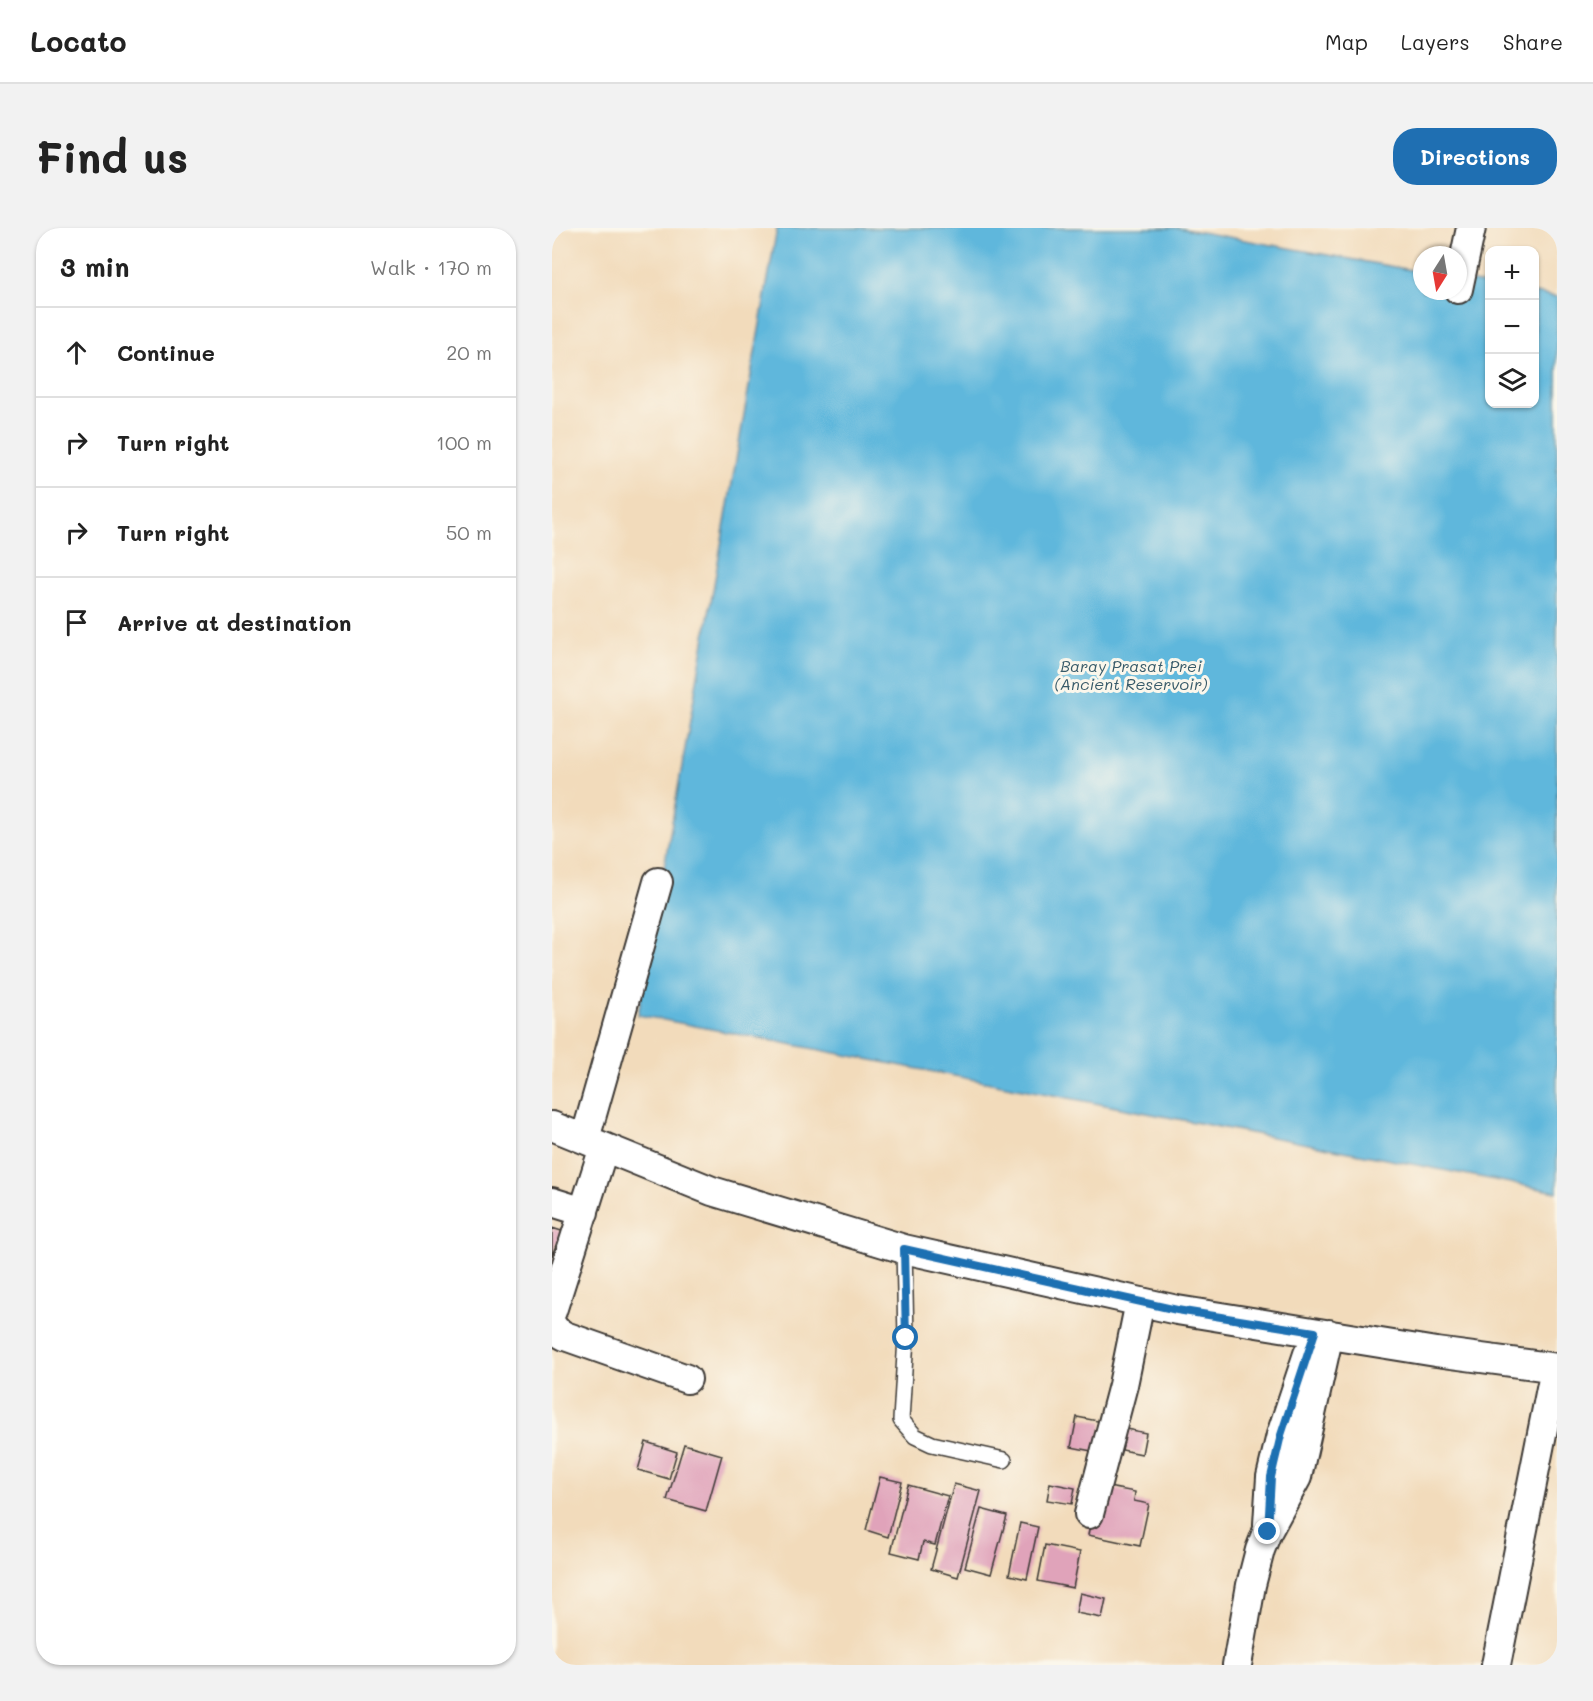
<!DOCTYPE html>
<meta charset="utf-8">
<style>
body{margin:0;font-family:Mali,sans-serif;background:#f2f2f2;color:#222}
.controls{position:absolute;right:18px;top:18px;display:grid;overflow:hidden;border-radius:12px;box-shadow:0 2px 4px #0004}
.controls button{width:54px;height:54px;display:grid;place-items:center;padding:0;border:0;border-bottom:2px solid #e0e0e0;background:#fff;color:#222;font:30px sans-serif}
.compass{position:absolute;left:861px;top:18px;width:54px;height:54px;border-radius:50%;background:#fff;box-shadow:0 2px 4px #0004;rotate:191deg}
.stop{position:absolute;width:18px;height:18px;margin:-14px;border:4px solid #1f6fb2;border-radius:50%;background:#fff}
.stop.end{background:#1f6fb2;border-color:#fff;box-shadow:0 2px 6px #0008}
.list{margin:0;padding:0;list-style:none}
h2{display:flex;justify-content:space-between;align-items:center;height:78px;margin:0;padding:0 24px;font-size:26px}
h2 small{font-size:20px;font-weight:400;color:#767676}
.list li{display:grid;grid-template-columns:39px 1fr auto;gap:18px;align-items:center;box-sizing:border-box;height:90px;padding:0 24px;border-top:2px solid #e0e0e0}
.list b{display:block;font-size:22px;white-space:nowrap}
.list em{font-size:20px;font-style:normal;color:#767676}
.icon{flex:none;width:33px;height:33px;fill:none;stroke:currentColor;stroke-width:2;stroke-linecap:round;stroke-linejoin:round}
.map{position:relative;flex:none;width:1005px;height:1437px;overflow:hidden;border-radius:24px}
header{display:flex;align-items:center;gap:36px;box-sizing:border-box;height:84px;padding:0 30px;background:#fff;border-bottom:2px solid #e0e0e0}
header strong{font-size:28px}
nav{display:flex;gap:33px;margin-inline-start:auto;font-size:21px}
.intro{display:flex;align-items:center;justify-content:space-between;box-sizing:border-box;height:144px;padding:0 36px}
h1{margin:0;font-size:42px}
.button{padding:15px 27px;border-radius:24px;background:#1f6fb2;color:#fff;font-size:21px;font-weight:700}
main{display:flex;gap:36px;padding:0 36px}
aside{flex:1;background:#fff;border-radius:24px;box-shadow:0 2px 4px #0004}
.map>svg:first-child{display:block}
.water{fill:#5fb7dc;stroke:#3e6a7c;stroke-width:1.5}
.building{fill:#e0a3ba}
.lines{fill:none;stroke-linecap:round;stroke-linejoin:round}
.service-casing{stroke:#3c3934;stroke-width:18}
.minor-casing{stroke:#3c3934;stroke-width:32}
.service{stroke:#fff;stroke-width:15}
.minor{stroke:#fff;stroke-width:28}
.route{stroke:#1f6fb2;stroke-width:8}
.labels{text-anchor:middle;stroke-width:6;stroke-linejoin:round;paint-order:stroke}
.water-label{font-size:16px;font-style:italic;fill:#375a69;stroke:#fbf7ec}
</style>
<header>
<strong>Locato</strong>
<nav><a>Map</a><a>Layers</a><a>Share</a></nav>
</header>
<div class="intro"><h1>Find us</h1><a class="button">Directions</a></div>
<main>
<aside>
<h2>3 min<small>Walk · 170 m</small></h2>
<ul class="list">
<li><svg class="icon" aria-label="ahead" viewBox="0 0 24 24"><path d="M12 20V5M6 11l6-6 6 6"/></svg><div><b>Continue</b></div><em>20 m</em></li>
<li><svg class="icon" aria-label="right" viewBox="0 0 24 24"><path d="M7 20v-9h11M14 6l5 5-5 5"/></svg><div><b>Turn right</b></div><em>100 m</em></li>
<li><svg class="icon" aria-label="right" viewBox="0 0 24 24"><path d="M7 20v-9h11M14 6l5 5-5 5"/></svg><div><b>Turn right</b></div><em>50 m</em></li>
<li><svg class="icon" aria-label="arrive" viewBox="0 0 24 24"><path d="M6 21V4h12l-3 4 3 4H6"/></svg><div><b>Arrive at destination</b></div></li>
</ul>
</aside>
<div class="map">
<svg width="1005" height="1437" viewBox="0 0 1005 1437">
<rect width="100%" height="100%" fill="#fbf7ec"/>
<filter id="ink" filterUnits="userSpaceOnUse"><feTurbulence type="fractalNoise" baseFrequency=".0167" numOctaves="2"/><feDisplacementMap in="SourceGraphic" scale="12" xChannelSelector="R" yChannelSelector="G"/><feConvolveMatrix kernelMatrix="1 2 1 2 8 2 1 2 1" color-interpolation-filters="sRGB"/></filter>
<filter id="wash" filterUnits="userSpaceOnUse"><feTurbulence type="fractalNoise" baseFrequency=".008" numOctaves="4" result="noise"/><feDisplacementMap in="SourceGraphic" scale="24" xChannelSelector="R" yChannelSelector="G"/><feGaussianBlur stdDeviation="1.35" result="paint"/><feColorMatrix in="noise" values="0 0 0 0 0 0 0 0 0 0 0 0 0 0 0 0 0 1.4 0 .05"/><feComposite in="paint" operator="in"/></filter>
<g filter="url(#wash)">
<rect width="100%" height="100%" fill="#f2dbbb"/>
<path class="water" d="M225 0H627L870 44V63H906V51L937 57 938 176H982L983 65 1005 69V964L86 787Z"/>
<g id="blocks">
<path class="building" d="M0 1000 16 1005 13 1017 5 1014 0 1028Z
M525 1189 551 1194 545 1224 519 1219Z
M574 1201 594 1205 590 1226 570 1222Z
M94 1214 125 1224 117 1251 86 1242Z
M132 1216 170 1227 154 1283 115 1272Z
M328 1249 350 1254 336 1309 314 1302Z
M498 1255 523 1260 520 1276 495 1272Z
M402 1256 429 1263 406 1349 379 1341Z
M356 1257 396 1268 383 1317 371 1314 367 1331 339 1324Z
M546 1257 583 1264 582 1273 597 1276 588 1318 536 1307Z
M429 1281 455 1288 439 1346 413 1339Z
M468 1295 486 1299 475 1351 457 1347Z
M493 1317 528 1324 521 1360 486 1353Z
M528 1365 554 1371 550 1390 524 1385Z"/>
</g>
</g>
<g filter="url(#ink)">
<use href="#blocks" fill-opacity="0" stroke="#3c3934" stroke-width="1.5"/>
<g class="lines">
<g class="service-casing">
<path id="service" d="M352 1021 354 1110 349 1192 363 1208 380 1216 452 1232"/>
</g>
<g class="minor-casing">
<path id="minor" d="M906 61 919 0
M0 898 160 963 352 1021 625 1082 884 1124 1005 1140
M33 911 106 654
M0 974 32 984
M0 1083 52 919
M0 1097 4 1103 13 1108 135 1151
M537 1286 571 1157 588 1074
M716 1296 719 1249 729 1207 756 1126
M685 1437 699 1357 708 1322 715 1304 745 1249 777 1106
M944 1437 1003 1140"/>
</g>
<use href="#service" class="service"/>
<use href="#minor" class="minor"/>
</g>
</g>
<g class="lines" filter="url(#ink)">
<path class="route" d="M354 1110 352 1021 625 1082 763 1104 729 1207 719 1249 716 1304"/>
</g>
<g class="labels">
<g class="water-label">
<text x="579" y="444">Baray Prasat Prei<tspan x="579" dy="18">(Ancient Reservoir)</tspan></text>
</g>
</g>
</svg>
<div class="controls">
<button>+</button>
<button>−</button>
<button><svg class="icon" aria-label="layers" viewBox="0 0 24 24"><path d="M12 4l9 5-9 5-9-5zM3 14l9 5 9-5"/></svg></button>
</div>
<svg class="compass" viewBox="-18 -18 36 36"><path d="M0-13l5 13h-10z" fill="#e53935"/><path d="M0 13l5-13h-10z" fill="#767676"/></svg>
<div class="stop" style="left:354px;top:1110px"></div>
<div class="stop end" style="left:716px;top:1304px"></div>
</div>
</main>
